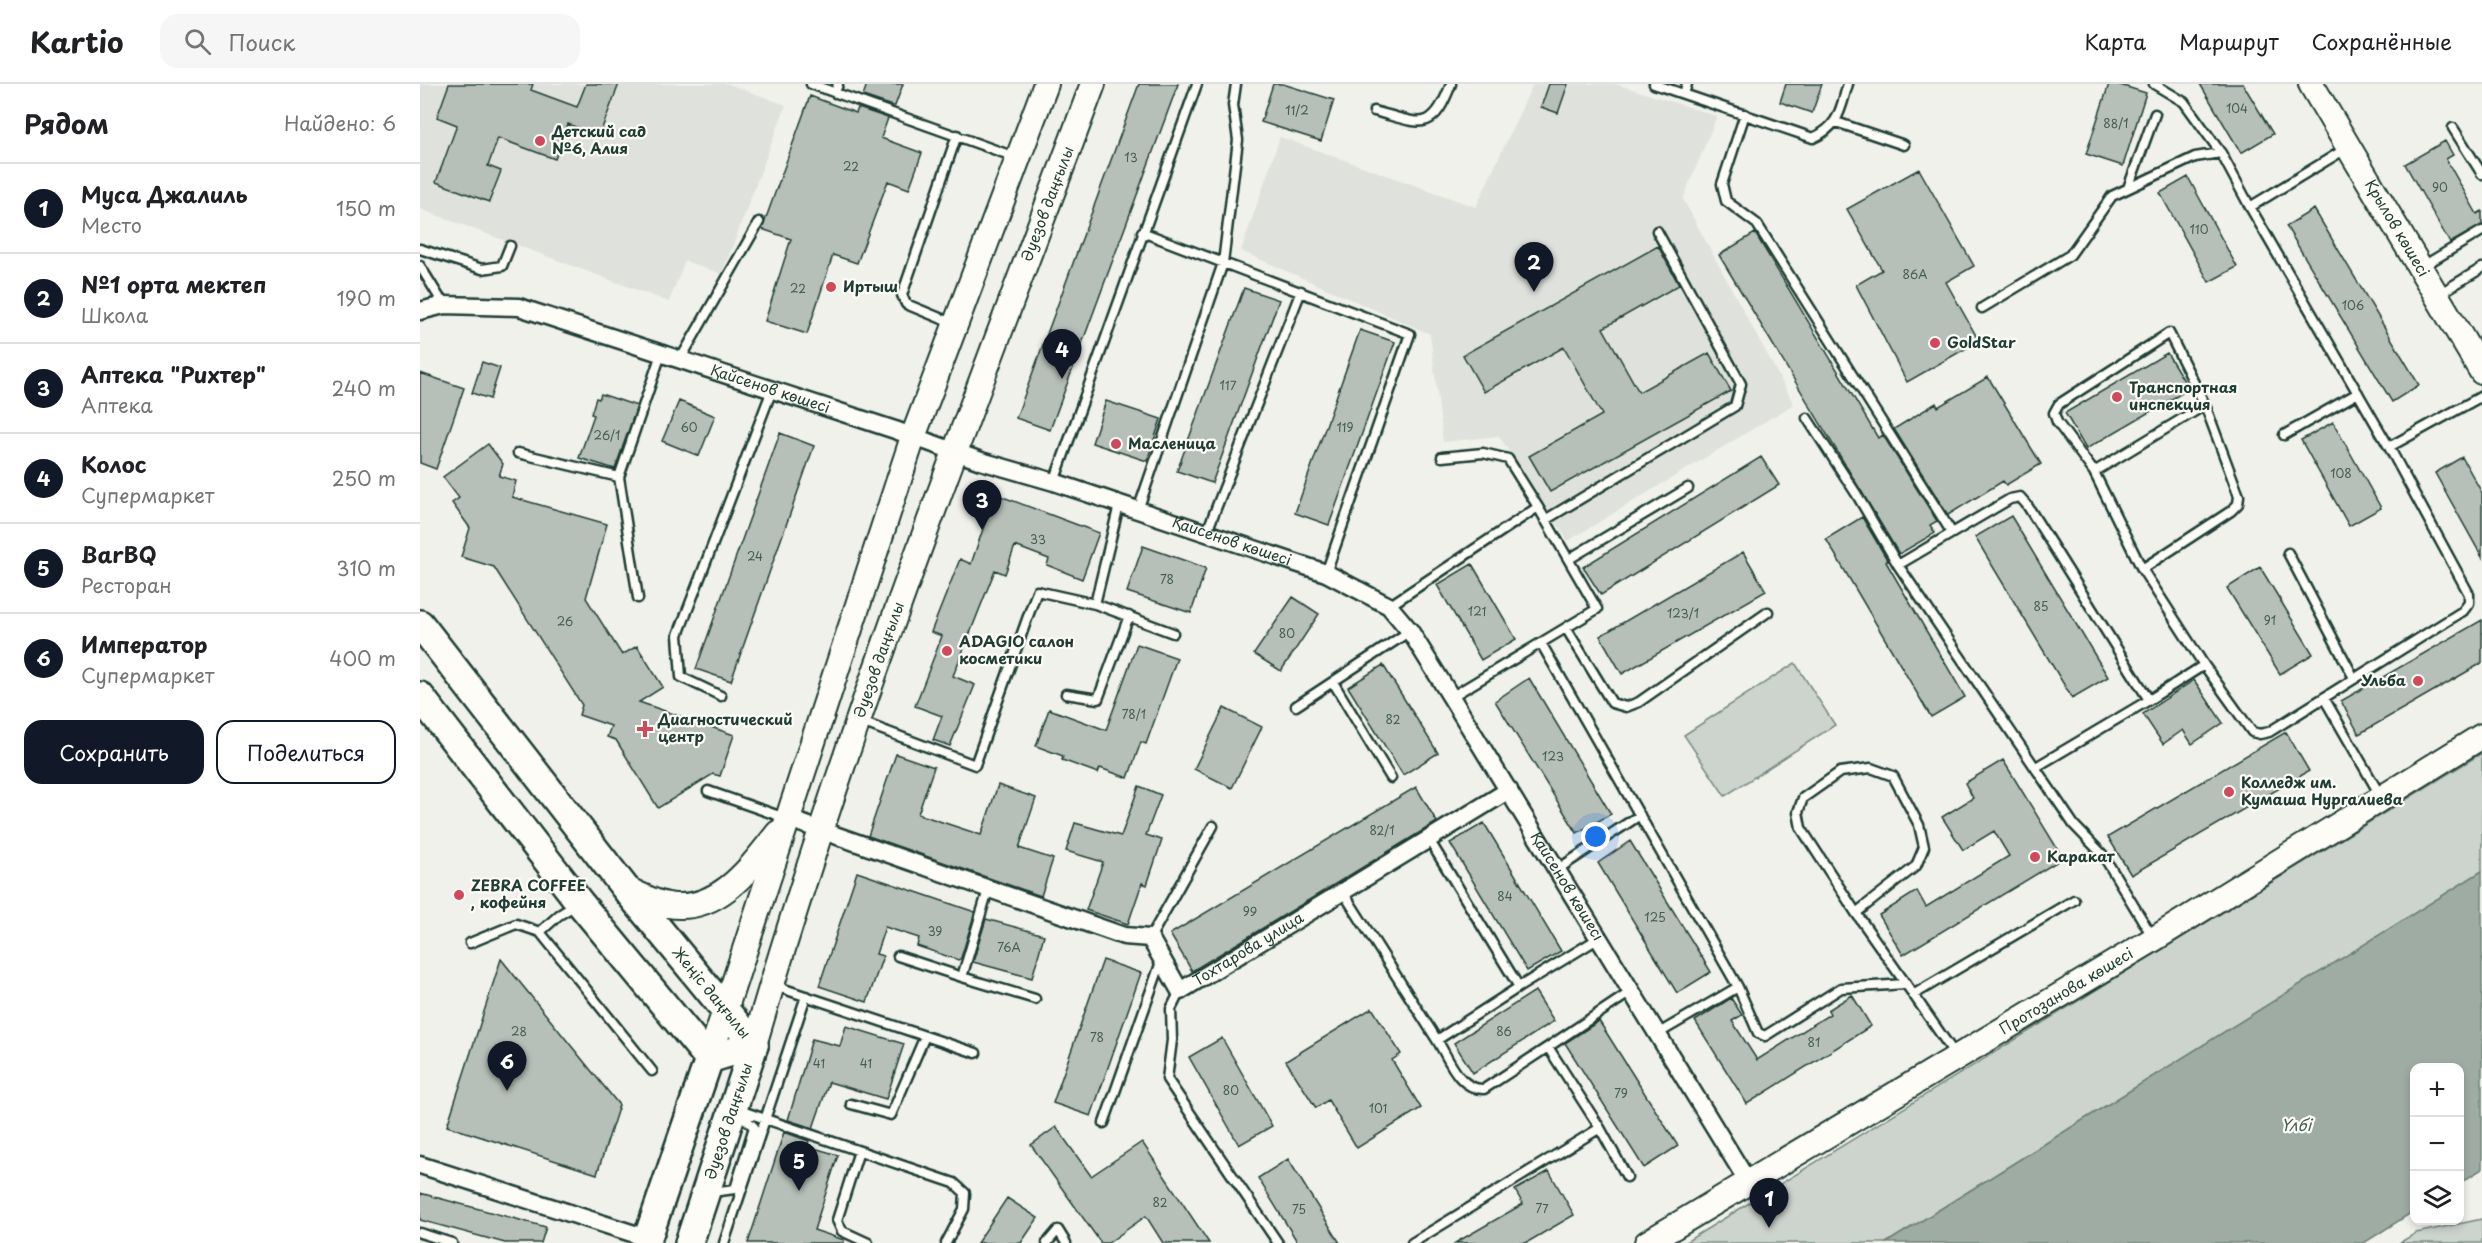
<!DOCTYPE html>
<html lang="ru">
<meta charset="utf-8">
<style>
body{margin:0;font-family:"Playpen Sans",sans-serif;background:#f6f6f6;color:#202124}
.controls{position:absolute;right:18px;bottom:18px;display:grid;overflow:hidden;border-radius:12px;box-shadow:0 3px 9px #0003}
.controls button{width:54px;height:54px;display:grid;place-items:center;padding:0;border:0;border-bottom:2px solid #e0e0e0;background:#fff;color:#202124;font:30px sans-serif}
.you{position:absolute;left:1176px;top:753px;width:21px;height:21px;margin:-15px;border:4px solid #fff;border-radius:50%;background:#1a73e8;box-shadow:0 0 0 9px #1a73e833}
.badge{display:grid;place-items:center;width:39px;height:39px;border-radius:50%;background:#111827;color:#fff;font-size:20px;font-weight:700}
.pin{position:absolute;translate:-50% -50px;filter:drop-shadow(0 2px 3px #0008)}
.pin::after{content:'';position:absolute;top:32px;width:21px;height:18px;background:inherit;clip-path:polygon(0 0,100% 0,50% 100%)}
.list{margin:0;padding:0;list-style:none}
h2{display:flex;justify-content:space-between;align-items:center;height:78px;margin:0;padding:0 24px;font-size:26px}
h2 small{font-size:20px;font-weight:400;color:#757577}
.list li{display:grid;grid-template-columns:39px 1fr auto;gap:18px;align-items:center;box-sizing:border-box;height:90px;padding:0 24px;border-top:2px solid #e0e0e0}
.list b{display:block;font-size:22px;white-space:nowrap}
.list p{margin:0;font-size:20px;white-space:nowrap;color:#757577}
.list em{font-size:20px;font-style:normal;color:#757577}
.actions{display:flex;gap:12px;padding:18px 24px}
.actions a{flex:1;padding:14px 0;border:2px solid #111827;border-radius:18px;text-align:center;font-size:21px;color:#111827}
.actions .main{background:#111827;color:#fff}
.icon{flex:none;width:33px;height:33px;fill:none;stroke:currentColor;stroke-width:2;stroke-linecap:round;stroke-linejoin:round}
.map{position:relative;flex:none;width:2062px;height:1159px;overflow:hidden}
header{display:flex;align-items:center;gap:36px;box-sizing:border-box;height:84px;padding:0 30px;background:#fff;border-bottom:2px solid #e0e0e0}
header strong{font-size:28px}
nav{display:flex;gap:33px;margin-inline-start:auto;font-size:21px}
.search{width:420px;height:54px;background:#f6f6f6;display:flex;align-items:center;gap:15px;box-sizing:border-box;padding:0 21px;border-radius:18px;color:#757577;font-size:22px}
main{display:flex}
aside{flex:1;background:#fff}
.map>svg:first-child{display:block}
.built{fill:#dfe2dc}
.green{fill:#cdd3cd;stroke:#768880;stroke-width:1.5}
.water{fill:#9faca4;stroke:#6c8077;stroke-width:1.5}
.building{fill:#b6bfb8;stroke:#1f3d34;stroke-width:1.5}
.lines{fill:none;stroke-linecap:round;stroke-linejoin:round}
.service-casing{stroke:#1f3d34;stroke-width:13}
.minor-casing{stroke:#1f3d34;stroke-width:21}
.secondary-casing{stroke:#1f3d34;stroke-width:28}
.primary-casing{stroke:#1f3d34;stroke-width:32}
.service{stroke:#fdfcf7;stroke-width:8}
.minor{stroke:#fdfcf7;stroke-width:16}
.secondary{stroke:#fdfcf7;stroke-width:24}
.primary{stroke:#fdfcf7;stroke-width:27}
.poi-dot{fill:#d1495b;stroke:#fdfcf7;stroke-width:2}
.labels{text-anchor:middle;stroke-width:4.5;stroke-linejoin:round;paint-order:stroke}
.number-label{font-size:12px;fill:#455e55}
.poi-label{font-size:15px;font-weight:bold;fill:#1f3d34;stroke:#fdfcf7;text-anchor:start}
.street-label{font-size:15px;fill:#1f3d34;stroke:#fdfcf7}
.water-label{font-size:16px;font-style:italic;fill:#455e56;stroke:#fdfcf7}
</style>
<header>
<strong>Kartio</strong>
<div class="search"><svg class="icon" aria-label="search" viewBox="0 0 24 24"><circle cx="10" cy="10" r="6"/><path d="M15 15l6 6"/></svg>Поиск</div>
<nav><a>Карта</a><a>Маршрут</a><a>Сохранённые</a></nav>
</header>
<main>
<aside>
<h2>Рядом<small>Найдено: 6</small></h2>
<ul class="list">
<li><span class="badge">1</span><div><b>Муса Джалиль</b><p>Место</p></div><em>150 m</em></li>
<li><span class="badge">2</span><div><b>№1 орта мектеп</b><p>Школа</p></div><em>190 m</em></li>
<li><span class="badge">3</span><div><b>Аптека &quot;Рихтер&quot;</b><p>Аптека</p></div><em>240 m</em></li>
<li><span class="badge">4</span><div><b>Колос</b><p>Супермаркет</p></div><em>250 m</em></li>
<li><span class="badge">5</span><div><b>BarBQ</b><p>Ресторан</p></div><em>310 m</em></li>
<li><span class="badge">6</span><div><b>Император</b><p>Супермаркет</p></div><em>400 m</em></li>
</ul>
<div class="actions"><a class="main">Сохранить</a><a>Поделиться</a></div>
</aside>
<div class="map">
<svg width="2062" height="1159" viewBox="0 0 2062 1159">
<rect width="100%" height="100%" fill="#f0f1eb"/>
<filter id="ink" filterUnits="userSpaceOnUse"><feTurbulence type="fractalNoise" baseFrequency=".0167" numOctaves="2"/><feDisplacementMap in="SourceGraphic" scale="12" xChannelSelector="R" yChannelSelector="G"/><feConvolveMatrix kernelMatrix="1 2 1 2 8 2 1 2 1" color-interpolation-filters="sRGB"/></filter>
<g filter="url(#ink)">
<path class="built" d="M0 0H309L366 21 302 190 265 177 249 218 0 125Z
M1113 0H1196L1297 32 1263 115 1374 320 1148 457 1079 352 1023 358 1010 250 821 167 860 53 1056 123Z"/>
<path class="green" d="M1375 579 1415 641 1305 712 1264 651Z
M2062 669V787L1466 1159H1264Z
M2062 1135V1159H1979L1996 1149Z"/>
<path class="water" d="M2062 787V1085L2040 1099V984H1994V1127L1944 1159H1466Z"/>
<path class="building" d="M29 0H113L111 6 157 23 166 0H199L179 52 148 40 135 75 78 54 68 82 81 87 69 118 16 98 37 41 17 33Z
M447 0H483L475 22H473L443 12Z
M719 0H758L630 346 596 334Z
M853 0H863L914 16 901 57 841 38Z
M1129 0H1148L1138 29 1121 23Z
M1366 0H1402L1392 29 1360 18Z
M1689 0H1697L1726 9 1703 82 1666 70Z
M1780 0H1823L1853 50 1821 69Z
M390 12 436 29 438 24 468 34 461 54 502 69 489 105 468 97 437 179 413 171 387 250 345 237 371 155 342 145Z
M2025 57 2033 71 2026 75 2057 130 2062 127V141L2030 159 1985 80Z
M1499 85 1554 182 1526 198 1559 257 1487 298 1436 201 1462 186 1427 125Z
M1768 93 1817 183 1789 198 1740 109Z
M1894 125 1999 301 1972 318 1866 142Z
M1335 149 1458 354 1463 351 1517 437 1510 441 1515 449 1479 470 1299 171Z
M1238 162 1259 201 1183 244 1219 308 1289 269 1311 307 1130 408 1109 372 1182 331 1144 263 1064 308 1043 271Z
M824 204 859 216 792 399 757 387Z
M940 246 975 258 909 441 875 429Z
M1747 269 1769 305 1666 365 1645 329Z
M62 278 80 284 70 315 52 309Z
M0 289 44 304 16 385 0 379Z
M1568 293 1621 380 1586 401 1583 397 1528 431 1474 345 1516 319 1518 323Z
M181 310 217 322 195 385 159 374 174 331 171 330 176 314 179 315Z
M259 317 295 332 279 372 242 357Z
M686 317 741 335 727 377 672 359Z
M1913 338 1961 424 1929 442 1881 356Z
M360 349 394 362 311 597 276 585Z
M68 360 83 380 79 392 96 397 92 413 187 440 166 514 202 571 217 562 243 603 219 618 314 651 300 692 293 690 238 724 196 656 187 653 191 642 159 631 162 621 74 483 41 473 50 444 32 419 39 414 23 393Z
M1341 373 1359 401 1181 511 1163 483Z
M2042 373 2062 409V473L2015 389Z
M575 410 679 449 662 495 627 481 629 475 595 462 585 490 575 486 533 592 555 601 530 662 513 656 522 632 495 622 522 552 511 548 540 475 551 480Z
M1591 432 1688 593 1652 614 1555 453Z
M1442 433 1468 477 1466 478 1545 613 1511 633 1406 455Z
M723 462 786 484 771 529 707 508Z
M1323 468 1346 507 1202 590 1180 552Z
M1052 480 1096 555 1061 576 1017 501Z
M1840 483 1893 570 1860 590 1807 504Z
M873 513 899 530 861 587 834 570Z
M2062 536V579L1939 650 1921 617Z
M717 560 757 574 726 660 721 658 708 694 680 684 678 689 642 676 643 672 616 662 629 625 686 646Z
M963 581 1018 669 983 691 928 603Z
M1109 594 1191 730 1157 749 1075 617Z
M1774 596 1803 639 1772 660 1763 646 1743 660 1723 630Z
M804 624 842 643 812 704 774 685Z
M1866 648 1889 687 1711 791 1688 753Z
M476 670 514 683 498 730 561 751 578 701 616 714 599 764 633 775 621 812 448 752Z
M1583 676 1643 774 1483 871 1459 831 1497 807 1506 823 1589 772 1574 747 1543 766 1522 733 1553 714 1545 699Z
M719 702 741 711 726 751 742 756 727 801 722 799 708 840 666 826 683 778 646 767 655 739 701 752Z
M996 703 1017 738 772 887 750 850Z
M1064 739 1141 867 1107 887 1030 759Z
M1210 757 1291 888 1257 909 1178 779Z
M437 788 555 828 541 874 538 876 497 862 499 854 465 843 456 870 463 872 447 918 399 902Z
M566 835 624 851 612 894 553 878Z
M81 875 199 1021 177 1090 27 1042Z
M683 876 721 889 671 1032 633 1019Z
M1115 907 1134 937 1053 989 1034 959Z
M1432 911 1451 942 1327 1020 1275 937 1311 914 1322 931 1312 937 1337 976 1410 930 1408 926Z
M952 924 981 970 972 976 1001 1024 937 1064 908 1016 896 1024 866 977Z
M1179 937 1258 1062 1224 1084 1145 959Z
M426 942 484 960 466 1015 409 998 393 1044 368 1036 392 955 420 962Z
M802 954 852 1042 819 1061 769 973Z
M636 1043 671 1092 722 1058 789 1159H743L726 1132 688 1159H681L611 1061Z
M364 1048 389 1057 387 1062 418 1071 394 1146 424 1156V1159H328Z
M868 1075 920 1159H878L838 1094Z
M1129 1087 1154 1131 1106 1159H1035L1103 1120 1095 1106Z
M0 1109 126 1143 121 1159H85L0 1136Z
M587 1114 618 1134 601 1159H557Z"/>
<g class="lines">
<g class="service-casing">
<path id="service" d="M391 0 595 73
M1234 0 1393 54C1420 42 1420 25 1428 0
M1734 0 1764 18 1801 69 1830 123
M415 9 418 0
M1264 10 1267 0
M954 27C1000 39 1012 51 1031 0
M1325 30 1302 100 1306 117 1337 140 1532 449
M1416 38 1484 61
M2033 44 2062 90
M1708 104 1735 30
M722 148 990 250 906 489
M0 165 62 185 82 182 90 162
M0 182 24 221
M2003 182 2062 147
M2019 210 2062 184
M1562 224 1650 171 1692 112 1775 73 1801 69
M532 239 486 220 482 211 537 51
M260 276 339 138
M1387 334 1437 411 1478 481
M1864 351 1938 309
M1969 363 2062 312
M98 369 199 393
M1674 388 1785 321 1749 249 1639 320 1634 329 1637 338 1674 388 1722 485 1784 581 1832 648 1840 650 1849 648 2043 527 2049 519V510L1969 363 1830 123 1927 64
M634 398 777 0
M699 421 675 520 753 549
M718 426 803 179 818 56 813 21 816 0
M1125 436 1315 322 1321 300 1237 147
M786 450 881 207
M1868 469 1934 594
M1149 475 1268 404
M1722 485 1811 427 1818 420 1819 412 1785 321
M218 514 199 393 241 270
M969 522 1118 423 1088 375 1063 369 1022 373
M1146 544 1192 619 1206 623 1219 618 1348 528
M1121 559 1318 903
M913 598 971 694
M646 610 678 615 709 532
M301 612 261 593 258 551 352 306
M1031 613 1177 525 1118 423
M1904 614 1960 711
M876 622 990 547
M439 637 555 681 617 507 675 520
M1616 683 1729 616
M288 707 365 734
M1008 754 1099 903 1179 854
M1138 785 1220 731
M923 808 1017 956 1099 903
M157 820 139 831 120 848 232 987
M1436 829 1496 782 1504 763 1499 741 1473 692 1451 684 1420 688 1383 714 1378 728 1381 744 1436 829 1486 900
M1732 852 1683 771 1654 741 1478 481 1590 415 1600 413 1607 421 1729 616 1784 581
M730 854 793 742
M50 859 96 840 120 848
M478 872 542 893 568 806
M542 893 615 915
M355 902 556 969
M760 907 751 925 752 956 747 995 858 1159
M1493 911 1654 816
M1239 949 1318 903 1338 949 1345 952 1421 904 1486 900 1536 972
M1017 956C1029 975 1039 1006 1064 1005L1128 963
M431 1020 471 1031 505 952
M316 1025 534 1099 545 1109 544 1125 526 1159
M684 1039 742 875
M1180 1044 1207 1093
M439 1067 417 1136 422 1147 448 1159
M292 1108 315 1105 334 1043 316 1026
M0 1149 32 1159
M304 1159 386 912
M627 1159 638 1146 646 1159
M992 1159 1180 1044 1128 963 1212 907"/>
</g>
<g class="minor-casing">
<g id="minor">
<path id="s1" d="M0 227 24 221 99 223 475 346 561 377 634 398 906 489 969 522 990 547 1031 613 1328 1098"/>
<path id="s2" d="M369 735 704 852 730 854 760 907 1089 706"/>
<path d="M0 1081 227 1154"/>
</g>
</g>
<g class="secondary-casing">
<g id="secondary">
<path id="s3" d="M1891 0 2062 288"/>
<path d="M205 804C218 810 234 819 248 821 298 830 331 783 358 749"/>
<path id="s4" d="M334 961C429 635 554 318 673 0"/>
<path d="M289 975 493 353 626 0"/>
<path id="s5" d="M1227 1159 1734 855 2062 652"/>
</g>
</g>
<g class="primary-casing">
<g id="primary">
<path id="s6" d="M0 540 205 804 334 961"/>
<path d="M0 612 160 819 289 975 334 961"/>
<path d="M226 1159 289 975"/>
<path id="s7" d="M269 1159 334 961"/>
</g>
</g>
<use href="#service" class="service"/>
<use href="#minor" class="minor"/>
<use href="#secondary" class="secondary"/>
<use href="#primary" class="primary"/>
</g>
</g>
<g class="poi-dot">
<circle cx="120" cy="57" r="6"/>
<circle cx="411" cy="203" r="6"/>
<circle cx="1515" cy="259" r="6"/>
<circle cx="1697" cy="313" r="6"/>
<circle cx="696" cy="360" r="6"/>
<circle cx="527" cy="567" r="6"/>
<circle cx="1998" cy="597" r="6"/>
<path d="M222 636h6v6h6v6h-6v6h-6v-6h-6v-6h6z"/>
<circle cx="1809" cy="708" r="6"/>
<circle cx="1615" cy="773" r="6"/>
<circle cx="39" cy="811" r="6"/>
</g>
<g class="labels">
<g class="number-label">
<text x="1817" y="29">104</text>
<text x="877" y="31">11/2</text>
<text x="1696" y="44">88/1</text>
<text x="711" y="78">13</text>
<text x="431" y="87">22</text>
<text x="2020" y="108">90</text>
<text x="1779" y="150">110</text>
<text x="1495" y="195">86А</text>
<text x="378" y="209">22</text>
<text x="1933" y="226">106</text>
<text x="808" y="306">117</text>
<text x="269" y="348">60</text>
<text x="925" y="348">119</text>
<text x="187" y="356">26/1</text>
<text x="1921" y="394">108</text>
<text x="618" y="460">33</text>
<text x="335" y="477">24</text>
<text x="747" y="500">78</text>
<text x="1621" y="527">85</text>
<text x="1057" y="532">121</text>
<text x="1263" y="534">123/1</text>
<text x="1850" y="541">91</text>
<text x="145" y="542">26</text>
<text x="867" y="554">80</text>
<text x="714" y="635">78/1</text>
<text x="973" y="640">82</text>
<text x="1133" y="677">123</text>
<text x="962" y="751">82/1</text>
<text x="1085" y="817">84</text>
<text x="830" y="832">99</text>
<text x="1235" y="838">125</text>
<text x="515" y="852">39</text>
<text x="589" y="868">76А</text>
<text x="99" y="952">28</text>
<text x="1084" y="952">86</text>
<text x="677" y="958">78</text>
<text x="1394" y="963">81</text>
<text x="399" y="984">41</text>
<text x="446" y="984">41</text>
<text x="811" y="1011">80</text>
<text x="1201" y="1014">79</text>
<text x="958" y="1029">101</text>
<text x="740" y="1123">82</text>
<text x="1122" y="1129">77</text>
<text x="879" y="1130">75</text>
</g>
<g class="poi-label">
<text x="132" y="53">Детский сад<tspan x="132" dy="17">№6, Алия</tspan></text>
<text x="423" y="208">Иртыш</text>
<text x="1527" y="264">GoldStar</text>
<text x="1709" y="309">Транспортная<tspan x="1709" dy="17">инспекция</tspan></text>
<text x="708" y="365">Масленица</text>
<text x="539" y="563">ADAGIO салон<tspan x="539" dy="17">косметики</tspan></text>
<text x="1986" y="602" text-anchor="end">Ульба</text>
<text x="238" y="641">Диагностический<tspan x="238" dy="17">центр</tspan></text>
<text x="1821" y="704">Колледж им.<tspan x="1821" dy="17">Кумаша Нургалиева</tspan></text>
<text x="1627" y="778">Каракат</text>
<text x="51" y="807">ZEBRA COFFEE<tspan x="51" dy="17">, кофейня</tspan></text>
</g>
<g class="street-label">
<text dy="5" stroke="none"><textPath href="#s4" startOffset="891">Әуезов даңғылы</textPath></text>
<text dy="5" stroke="none"><textPath href="#s3" startOffset="168">Крылов көшесі</textPath></text>
<text dy="5" stroke="none"><textPath href="#s1" startOffset="364">Қайсенов көшесі</textPath></text>
<text dy="5" stroke="none"><textPath href="#s1" startOffset="850">Қайсенов көшесі</textPath></text>
<text dy="5" stroke="none"><textPath href="#s4" startOffset="405">Әуезов даңғылы</textPath></text>
<text dy="5" stroke="none"><textPath href="#s1" startOffset="1353">Қайсенов көшесі</textPath></text>
<text dy="5" stroke="none"><textPath href="#s2" startOffset="522">Тохтарова улица</textPath></text>
<text dy="5" stroke="none"><textPath href="#s5" startOffset="489">Протозанова көшесі</textPath></text>
<text dy="5" stroke="none"><textPath href="#s6" startOffset="470">Жеңіс даңғылы</textPath></text>
<text dy="5" stroke="none"><textPath href="#s7" startOffset="128">Әуезов даңғылы</textPath></text>
</g>
<g class="water-label">
<text x="1876" y="1047">Үлбі</text>
</g>
</g>
</svg>
<div class="controls">
<button>+</button>
<button>−</button>
<button><svg class="icon" aria-label="layers" viewBox="0 0 24 24"><path d="M12 4l9 5-9 5-9-5zM3 14l9 5 9-5"/></svg></button>
</div>
<div class="you"></div>
<div class="pin badge" style="left:1349px;top:1144px">1</div>
<div class="pin badge" style="left:1114px;top:208px">2</div>
<div class="pin badge" style="left:562px;top:446px">3</div>
<div class="pin badge" style="left:642px;top:295px">4</div>
<div class="pin badge" style="left:379px;top:1107px">5</div>
<div class="pin badge" style="left:87px;top:1007px">6</div>
</div>
</main>
